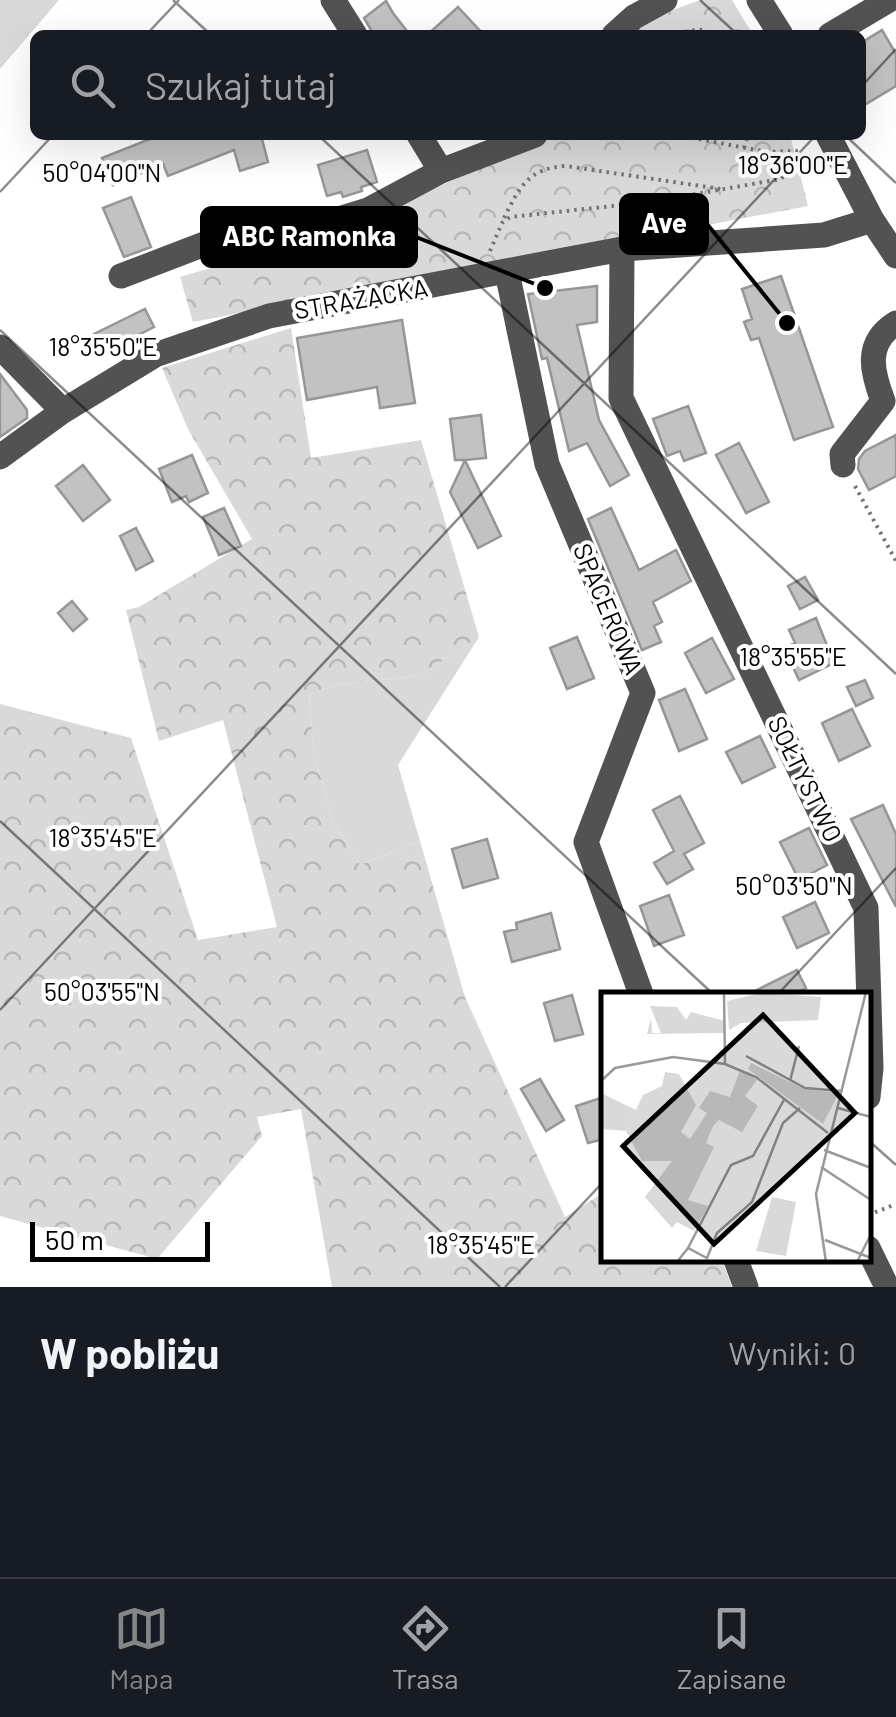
<!DOCTYPE html>
<html lang="pl">
<meta charset="utf-8">
<style>
body{margin:0;font-family:Barlow,sans-serif;background:#20242c;color:#f1f3f6}
.scale{position:absolute;left:30px;bottom:25px;width:180px;box-sizing:border-box;padding-left:10px;border:5px solid #000;border-top:0;font-size:28px;line-height:35px;white-space:nowrap;color:#000;-webkit-text-stroke:8px #fff;paint-order:stroke}
.list{margin:0;padding:0;list-style:none}
h2{display:flex;justify-content:space-between;align-items:center;height:130px;margin:0;padding:0 40px;font-size:42px}
h2 small{font-size:32px;font-weight:400;color:#9ea1a6}
.icon{flex:none;width:55px;height:55px;fill:none;stroke:currentColor;stroke-width:2;stroke-linecap:round;stroke-linejoin:round}
.map{position:relative;flex:none;width:896px;height:1287px;overflow:hidden}
.search{position:absolute;background:#171b24;box-shadow:0 10px 40px #0002;left:30px;right:30px;top:30px;height:110px;display:flex;align-items:center;gap:25px;box-sizing:border-box;padding:0 35px;border-radius:15px;color:#9ea1a6;font-size:38px}
.sheet{height:290px;background:#171b24}
nav{display:flex;justify-content:space-around;align-items:center;box-sizing:border-box;height:140px;border-top:2px solid #363941;background:#171b24;font-size:28px;color:#9ea1a6}
nav a{display:grid;justify-items:center;gap:5px}
nav .on{color:#858687}
.map>svg:first-child{display:block}
.grass{fill:#d9d9d9}
.forest{fill:url(#forest-crowns)}
.building{fill:#c2c2c2;stroke:#969696;stroke-width:2.5}
.lines{fill:none;stroke-linecap:round;stroke-linejoin:round}
.path{stroke:#747474;stroke-width:4;stroke-dasharray:2.5 5;stroke-linecap:butt}
.minor{stroke:#525252;stroke-width:25}
.ticks{fill:none;stroke:#000;stroke-width:2.5;stroke-opacity:0.45}
.labels{text-anchor:middle;stroke-width:8;stroke-linejoin:round;paint-order:stroke}
.street-label{font-size:25px;fill:#000;stroke:#fff}
.inset-road{fill:none;stroke:#999;stroke-width:2.5}
.view{fill:#000;fill-opacity:0.15;stroke:#000;stroke-width:5}
.inset-edge{fill:none;stroke:#000;stroke-width:5}
.ticks-label{font-size:25px;text-anchor:middle;fill:#000;stroke:#fff;stroke-width:8;stroke-linejoin:round;paint-order:stroke}
.leader{fill:none;stroke:#000;stroke-width:4}
.callout-dot{fill:#000;stroke:#fff;stroke-width:4}
.callout{fill:#000;stroke:#000;stroke-width:4}
.callout-label{font-size:28px;text-anchor:middle;font-weight:bold;fill:#fff}
</style>
<div class="map">
<svg width="896" height="1287" viewBox="0 0 896 1287">
<defs>
<pattern id="forest-crowns" width="20" height="18" patternUnits="userSpaceOnUse" patternTransform="scale(2.5)"><rect width="20" height="18" fill="#d9d9d9"/><path d="M2 6a3 3 0 1 1 6 0M12 15a3 3 0 1 1 6 0" fill="none" stroke="#b8b8b8"/></pattern>
</defs>
<rect width="100%" height="100%" fill="#fff"/>
<path class="grass" d="M0 0H59L0 69Z
M479 637 398 765 420 841 360 865 333 821 314 755 309 695 340 684 419 676Z"/>
<path class="forest" d="M700 0H732L753 35H630L651 18Z
M553 135H790L808 206 193 322 180 277 327 234 550 139Z
M291 328 311 458 421 440 479 637 419 676 340 684 309 695 314 755 333 821 360 865 420 841 465 997 565 1217 603 1193 604 1260H722L732 1287H332L301 1109 257 1117 262 1136 157 1259 0 1216V704L131 738 198 940 277 927 223 720 159 741 126 610 139 607 252 539 188 429 162 368Z"/>
<path class="building" d="M386 1 393 13 410 35H374L364 18Z
M458 7 484 35H427Z
M882 30 896 54V86L861 107V43Z
M160 135H271L262 139 268 162 240 171 234 150 168 176 163 164 113 185 102 158Z
M367 150 377 182 361 187 362 191 343 197 341 192 327 196 318 165Z
M131 197 151 247 124 257 103 208Z
M781 276 833 427 794 440 759 338 751 340 744 322 752 319 742 289Z
M597 286V322L577 325 599 420 629 475 610 486 587 443 569 451 547 358 542 359 528 294Z
M145 309 154 327 103 353 94 334Z
M402 320 415 403 380 408 377 387 307 400 297 338Z
M0 374 27 410V418L0 437Z
M688 406 706 453 684 461 680 451 667 456 653 419Z
M481 415 486 458 465 460 501 536 478 548 450 492 465 460H455L450 419Z
M896 435V476L869 490 858 469 859 459 865 451Z
M739 443 769 502 746 513 716 455Z
M192 455 208 493 189 502 186 496 172 502 159 469Z
M83 465 110 500 83 521 56 486Z
M224 508 241 546 219 555 203 517Z
M611 508 639 570 676 550 691 581 653 602 662 622 654 626 661 642 642 650 588 519Z
M136 528 153 561 136 570 120 536Z
M805 577 818 600 800 609 788 586Z
M72 601 87 619 73 631 58 613Z
M816 618 834 663 799 680 784 648 795 643 789 630Z
M577 637 594 678 567 689 550 648Z
M712 638 734 679 706 693 685 653Z
M865 680 873 698 856 706 847 687Z
M685 689 707 739 679 751 659 700Z
M852 709 870 746 839 761 822 723Z
M760 736 775 767 742 783 726 752Z
M680 796 704 843 684 854 693 869 667 884 654 863 674 851 653 810Z
M883 805 896 834V907L851 819Z
M809 828 827 865 799 880 780 842Z
M487 839 498 878 463 888 452 849Z
M669 895 684 935 654 946 640 906Z
M815 902 829 933 797 948 783 917Z
M551 913 560 949 512 962 504 932 517 929 516 923Z
M797 970 806 988 794 994H749Z
M572 995 583 1034 555 1041 544 1003Z
M540 1079 564 1120 546 1131 521 1089Z
M604 1097V1139L588 1143 576 1106Z"/>
<g class="lines">
<path class="path" d="M678 35 698 29 718 35
M677 135 767 152 800 151
M744 148 748 135
M504 218C519 188 528 168 566 166L721 189
M490 251 502 223 510 217 650 202 781 179 787 172 783 152
M855 486 896 561
M868 1215 896 1204"/>
<path class="minor" d="M333 0 355 35
M759 0 781 35
M614 35 634 17 665 0
M830 35 889 0
M419 135 441 171
M828 135 872 220 896 256
M622 249 621 398 866 908 871 1068 868 1097
M507 272 547 464 643 693 586 842 641 994
M121 276 215 240 248 247 368 210 441 171 535 135
M0 347 63 411
M0 457 63 411 155 355 269 316 622 249 824 235 872 220
M843 465 842 454 883 401C872 372 864 343 896 323
M868 1248 887 1287
M736 1260 746 1287"/>
</g>
<path class="ticks" d="M173 0 211 35M700 0 738 35M146 35 179 0M861 87 896 49M318 135 896 674M845 135 896 183M0 192 53 135M0 330 713 994M0 821 500 1287M778 994 896 868M0 1010 816 135M868 1140 896 1165M505 1287 604 1181"/>
<g class="labels">
<g class="street-label">
<text transform="translate(361 299) rotate(-10)" y="9">STRAŻACKA</text>
<text transform="translate(608 609) rotate(67)" y="9">SPACEROWA</text>
<text transform="translate(805 779) rotate(64)" y="9">SOŁTYSTWO</text>
</g>
</g>
<g transform="translate(601 992)">
<rect width="270" height="270" fill="#fff"/>
<path d="M160 1 220 5 217 28 140 31 128 38 126 9ZM49 14 76 15 85 28 90 20 124 29V41L46 42 50 26 51 41H60ZM0 101 35 118 25 139 0 137ZM171 205 195 210 185 264 155 259Z" fill="#d9d9d9"/>
<path d="M150 71 203 97 238 101 222 132 147 77ZM139 78 156 88 144 104 157 114 141 140 118 128 112 134 105 151 113 155 87 208 107 214 93 239 76 230 71 236 44 205 71 169H41L25 139 42 103 61 94 64 80 78 82 95 113 80 140 89 147 106 121 98 116 109 99 129 105Z" fill="#d9d9d9"/>
<path class="inset-road" d="M123 0 124 72M145 64 204 96 241 99M0 89 14 76 72 65 124 72 155 85 227 141M189 89 198 54M237 116 270 125M223 158 270 176M220 175 270 208M224 248 270 266M87 256 130 173 152 164 184 106M76 270 87 256 106 266 116 241 151 210 182 131 199 116M225 270 215 202 265 0M256 270 270 242"/>
<path class="view" d="M162 23 254 121 113 252 22 154Z"/>
<rect width="270" height="270" class="inset-edge"/>
</g>
<g class="ticks-label">
<text x="793" y="174">18°36'00"E</text>
<text x="102" y="182">50°04'00"N</text>
<text x="103" y="356">18°35'50"E</text>
<text x="793" y="666">18°35'55"E</text>
<text x="103" y="847">18°35'45"E</text>
<text x="794" y="895">50°03'50"N</text>
<text x="102" y="1001">50°03'55"N</text>
<text x="481" y="1254">18°35'45"E</text>
</g>
<path class="leader" d="M787 323L707 224M545 288L416 237"/>
<g class="callout-dot">
<circle cx="787" cy="323" r="10"/>
<circle cx="545" cy="288" r="10"/>
</g>
<g class="callout">
<rect x="621" y="195" width="86" height="58" rx="10"/>
<rect x="202" y="208" width="214" height="58" rx="10"/>
</g>
<g class="callout-label">
<text x="664" y="233">Ave</text>
<text x="309" y="246">ABC Ramonka</text>
</g>
</svg>
<div class="scale">50 m</div>
<div class="search"><svg class="icon" aria-label="search" viewBox="0 0 24 24"><circle cx="10" cy="10" r="6"/><path d="M15 15l6 6"/></svg>Szukaj tutaj</div>
</div>
<section class="sheet">
<h2>W pobliżu<small>Wyniki: 0</small></h2>
<ul class="list">
</ul>
</section>
<nav>
<a class="on"><svg class="icon" aria-label="map" viewBox="0 0 24 24"><path d="M3 6l6-2 6 2 6-2v14l-6 2-6-2-6 2zM9 4v14M15 6v14"/></svg>Mapa</a>
<a><svg class="icon" aria-label="directions" viewBox="0 0 24 24"><path d="M12 3l9 9-9 9-9-9zM9 14v-3h6M13 9l2 2-2 2"/></svg>Trasa</a>
<a><svg class="icon" aria-label="saved" viewBox="0 0 24 24"><path d="M7 4h10v16l-5-4-5 4z"/></svg>Zapisane</a>
</nav>
